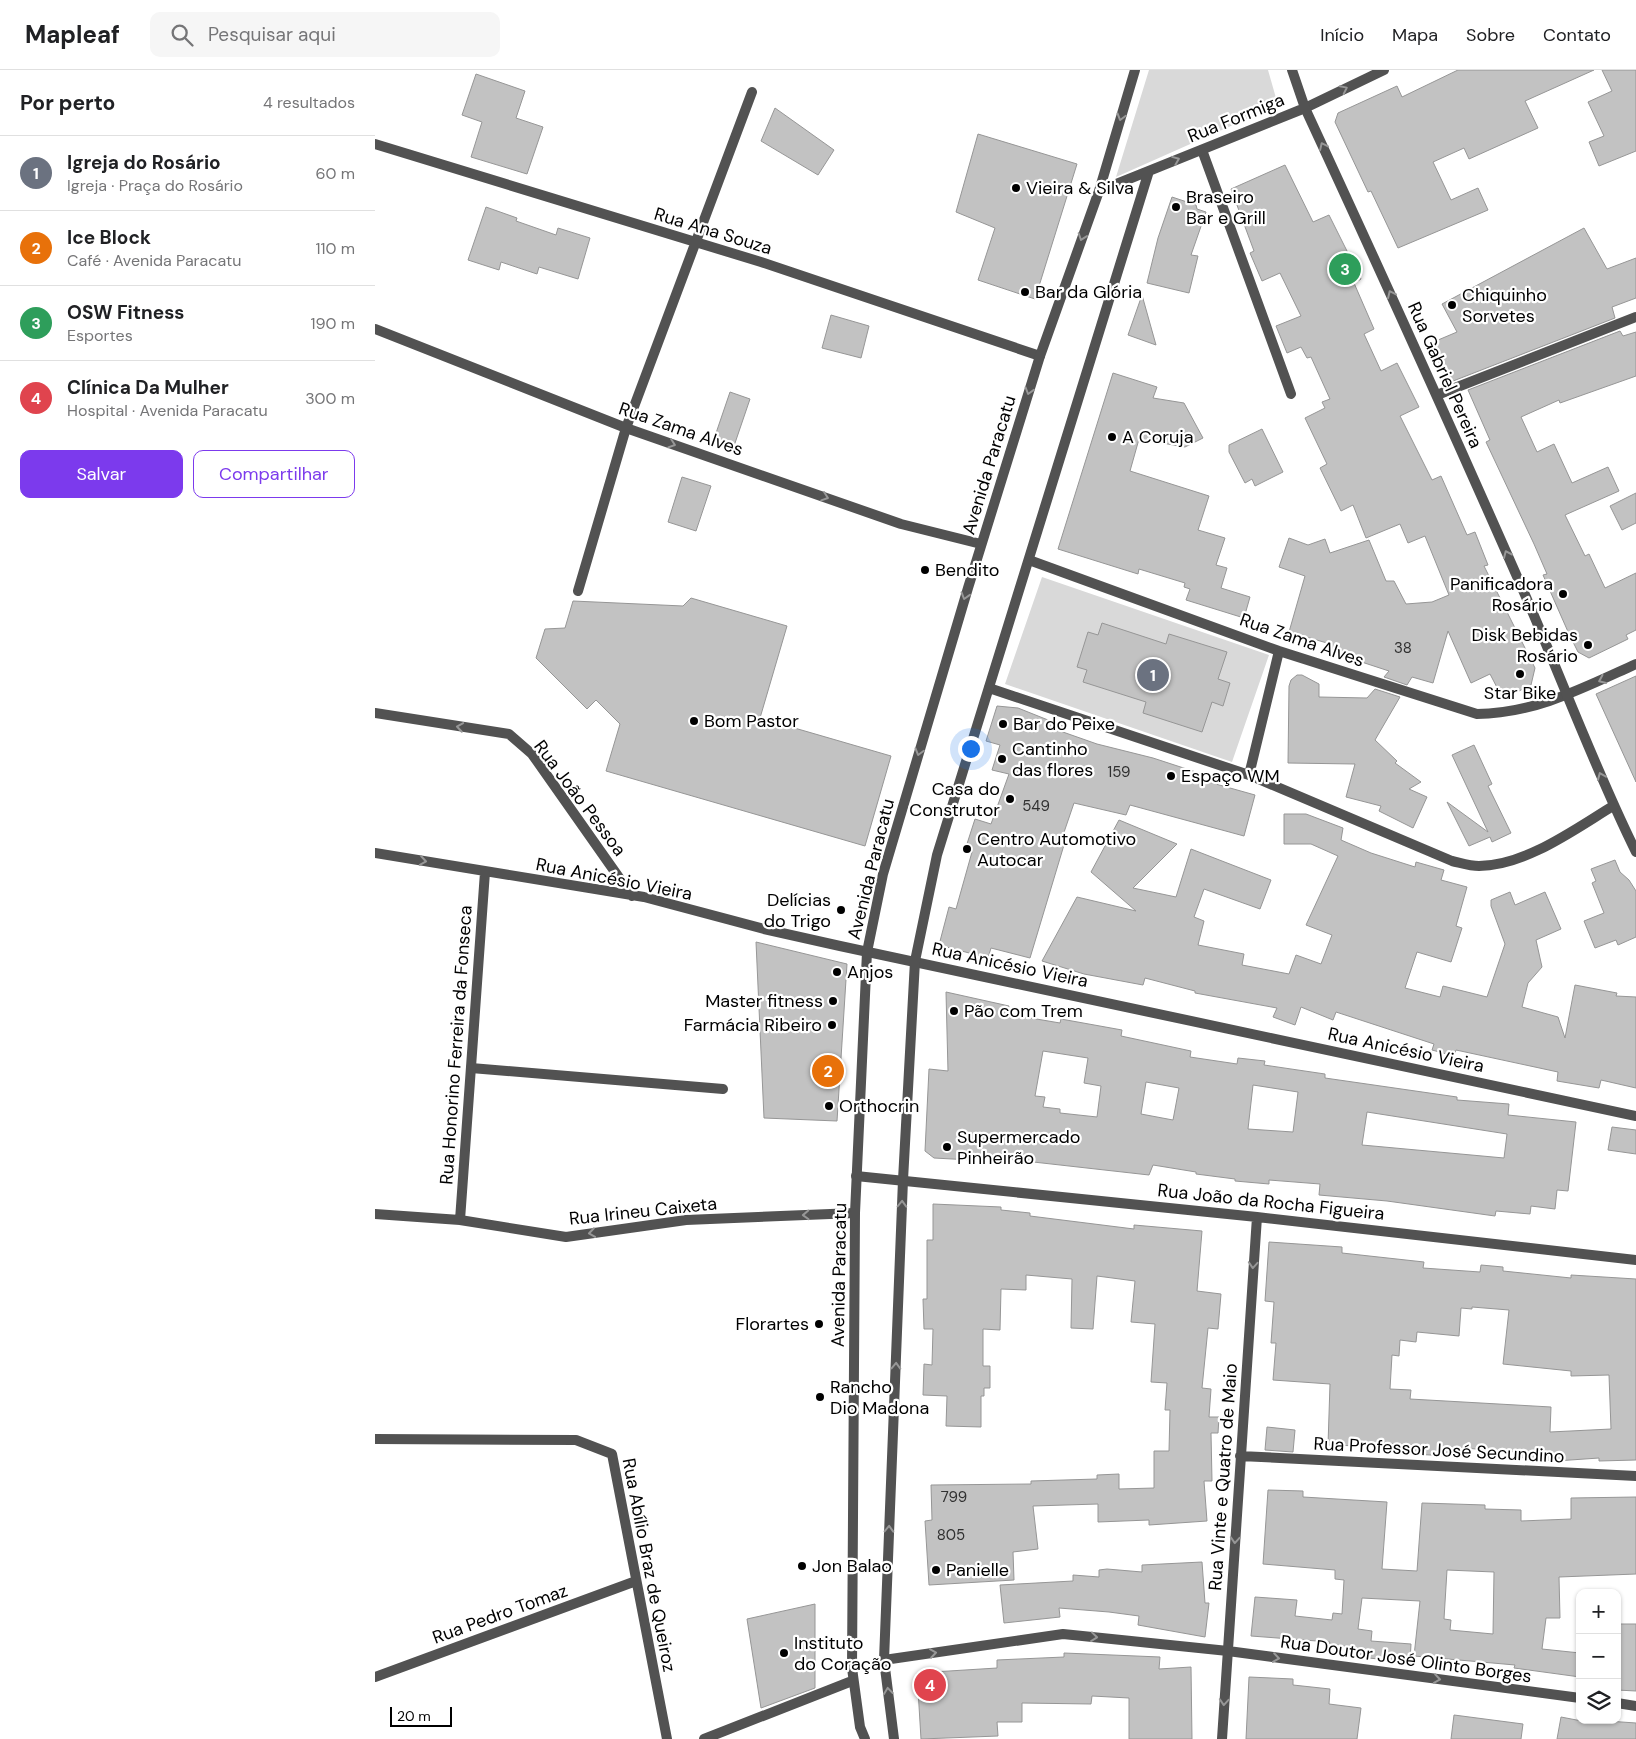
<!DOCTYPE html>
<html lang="pt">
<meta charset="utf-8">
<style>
body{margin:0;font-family:"DM Sans",sans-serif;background:#f6f6f6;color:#202124}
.controls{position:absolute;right:15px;bottom:15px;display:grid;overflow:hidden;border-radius:10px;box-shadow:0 1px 4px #0004}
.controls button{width:45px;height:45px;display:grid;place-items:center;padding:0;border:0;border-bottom:1px solid #e0e0e0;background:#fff;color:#202124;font:25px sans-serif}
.scale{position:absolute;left:15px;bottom:12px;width:62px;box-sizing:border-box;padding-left:5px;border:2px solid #000;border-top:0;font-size:14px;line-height:18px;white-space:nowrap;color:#000;-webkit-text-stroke:4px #fff;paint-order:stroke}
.you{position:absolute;left:595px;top:678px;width:18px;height:18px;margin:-12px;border:4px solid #fff;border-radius:50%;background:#1a73e8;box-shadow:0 0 0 8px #1a73e833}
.badge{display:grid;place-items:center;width:32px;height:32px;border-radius:50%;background:#7c3aed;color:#fff;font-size:16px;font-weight:700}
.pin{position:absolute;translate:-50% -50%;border:2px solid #fff;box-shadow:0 1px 5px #0006}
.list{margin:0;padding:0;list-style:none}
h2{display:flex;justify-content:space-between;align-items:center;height:65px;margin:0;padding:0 20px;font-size:21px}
h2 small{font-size:16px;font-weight:400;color:#757577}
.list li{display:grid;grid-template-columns:32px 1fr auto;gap:15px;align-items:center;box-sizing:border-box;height:75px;padding:0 20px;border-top:1px solid #e0e0e0}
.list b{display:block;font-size:19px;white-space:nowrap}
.list p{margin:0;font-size:16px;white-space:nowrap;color:#757577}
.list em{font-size:16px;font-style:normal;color:#757577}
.actions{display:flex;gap:10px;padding:15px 20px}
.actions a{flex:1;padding:11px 0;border:1px solid #7c3aed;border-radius:10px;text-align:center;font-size:18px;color:#7c3aed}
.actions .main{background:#7c3aed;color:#fff}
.icon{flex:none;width:28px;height:28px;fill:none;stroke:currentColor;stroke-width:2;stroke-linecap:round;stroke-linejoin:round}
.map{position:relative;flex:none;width:1261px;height:1669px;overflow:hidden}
header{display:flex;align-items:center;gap:30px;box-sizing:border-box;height:70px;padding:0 25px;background:#fff;border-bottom:1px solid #e0e0e0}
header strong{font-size:24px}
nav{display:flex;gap:28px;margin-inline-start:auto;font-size:18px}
.search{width:350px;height:45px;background:#f6f6f6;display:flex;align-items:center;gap:12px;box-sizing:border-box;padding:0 18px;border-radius:10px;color:#757577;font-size:19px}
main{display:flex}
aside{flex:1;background:#fff}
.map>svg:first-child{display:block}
.green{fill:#d9d9d9}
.building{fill:#c2c2c2;stroke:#969696;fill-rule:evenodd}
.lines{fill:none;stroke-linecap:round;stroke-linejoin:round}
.service{stroke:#525252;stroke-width:10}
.minor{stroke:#525252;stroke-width:10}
.tertiary{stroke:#525252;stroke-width:10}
.oneway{stroke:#979797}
.poi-dot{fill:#000;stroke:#fff;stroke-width:2}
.labels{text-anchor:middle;stroke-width:4.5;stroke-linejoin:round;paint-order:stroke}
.number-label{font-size:15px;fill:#303030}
.street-label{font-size:18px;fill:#000;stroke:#fff}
.poi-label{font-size:18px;fill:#000;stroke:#fff;text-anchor:start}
</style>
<header>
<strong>Mapleaf</strong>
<div class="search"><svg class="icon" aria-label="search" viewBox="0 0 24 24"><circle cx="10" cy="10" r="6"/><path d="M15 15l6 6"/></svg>Pesquisar aqui</div>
<nav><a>Início</a><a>Mapa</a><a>Sobre</a><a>Contato</a></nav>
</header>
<main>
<aside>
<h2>Por perto<small>4 resultados</small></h2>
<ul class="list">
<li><span class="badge" style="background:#6b7280">1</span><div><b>Igreja do Rosário</b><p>Igreja · Praça do Rosário</p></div><em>60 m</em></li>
<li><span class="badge" style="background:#e8710a">2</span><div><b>Ice Block</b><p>Café · Avenida Paracatu</p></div><em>110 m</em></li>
<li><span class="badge" style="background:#2e9e5b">3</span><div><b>OSW Fitness</b><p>Esportes</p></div><em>190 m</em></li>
<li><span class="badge" style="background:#e0444e">4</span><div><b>Clínica Da Mulher</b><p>Hospital · Avenida Paracatu</p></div><em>300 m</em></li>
</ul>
<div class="actions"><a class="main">Salvar</a><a>Compartilhar</a></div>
</aside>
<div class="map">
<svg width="1261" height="1669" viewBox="0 0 1261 1669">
<rect width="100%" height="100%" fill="#fff"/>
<path class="green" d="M774 0H893L903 35 741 107Z
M667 507 894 585 857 692 630 614Z"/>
<path class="building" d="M1083 0H1219L1150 31 1163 58 1094 89 1089 78 1058 92 1076 130 1103 118 1113 140 1023 178 996 121 993 122 960 52 963 43 1022 16 1027 27Z
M1227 0H1261V81L1224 96 1214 72 1229 66 1213 32 1237 21Z
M101 4 150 21 141 48 168 57 152 104 96 87 107 52 87 45Z
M400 38 459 80 443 105 386 71Z
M603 64 702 94 660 229 603 210 620 158 581 142Z
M910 95 938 152 954 145 986 209 979 213 999 259 989 264 1006 301 1022 293 1044 337 1025 346 1057 410 1066 406 1092 465 1100 462 1113 495 1109 496 1160 598 1156 615 1128 629 1115 604 1096 613 1073 561 1058 613 1037 607 1032 615 1009 607 1014 601 950 580 952 573 914 562 930 506 904 497 914 468 933 475 950 469 955 483 994 470 1011 511H1019L1031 534 1057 532 1074 525 1050 466 1033 473 1025 454 991 468 978 435 966 441 945 398 952 394 930 348 950 338 947 332 955 329 936 287 932 288 926 277 912 283 901 256 926 246 905 203 887 211 875 183 879 181 856 119Z
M797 127 821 135 822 139 831 142 816 185 823 186 814 223 772 213 783 168Z
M111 137 142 148 141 151 181 165 183 158 215 168 203 209 164 197 162 204 126 192 124 200 93 190Z
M1209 158 1232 199 1261 188V228L1237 237 1240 248 1073 313 1056 273 1082 262 1067 234Z
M767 225 781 275 753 265Z
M456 245 494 256 486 288 447 278Z
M1245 261 1248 266 1261 262V306L1185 333 1184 330 1146 347 1162 382 1179 374 1197 413 1233 397 1244 421 1190 445 1210 486 1214 484 1230 518 1261 503V560L1251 565 1253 569 1214 588 1203 582 1194 564 1168 505 1172 504 1159 474 1111 372 1115 370 1093 320Z
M738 303 782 317 778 328 809 333 828 368 810 377 764 369 755 401 834 426 823 460 850 468 841 495 852 498 846 518 875 527 869 548 811 530 815 519 809 517 810 513 764 499 763 504 683 479Z
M355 322 375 329 359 376 339 369Z
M887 359 908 402 880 416 877 409 870 413 854 382V375Z
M307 407 336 416 321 461 293 452Z
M1261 423V453L1247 460 1235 436Z
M316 528 412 556 385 648 516 686 490 776 231 701 245 654 221 630 212 639 161 588 170 559 190 558 198 531 308 536Z
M727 553 791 574 794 564 852 582 843 609 855 613 848 636 837 632 827 662 768 643 771 632 708 612 712 600 702 597 713 562 723 565Z
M922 605H927L944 614V627L992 628 1000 619 1025 627 1000 670 1022 691 1020 693 1046 712 1034 719 1052 727 1038 758 1004 741 1006 736 971 727 980 694 913 693 914 616 916 610Z
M1261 606V712L1221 624Z
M622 636 643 638 688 656 685 661 722 674 778 688 827 704 823 709 880 725 869 766 755 735 751 745 699 733 685 774 689 775 655 888 616 878 613 888 564 875 574 837 581 839 597 782 590 780 600 749 616 754 634 704 617 700 625 675 611 671Z
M1099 675 1117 714 1113 716 1136 763 1117 772 1115 767 1094 776 1072 732 1113 762 1077 685Z
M909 744H931L968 758 966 770 996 783 1040 797 1041 792 1069 800 1066 810 1092 817 1081 856 1087 858 1076 892 1042 882 1030 918 1065 927 1068 916 1112 927 1130 874 1116 836V830L1135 822 1140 835 1170 822 1186 859 1161 870 1167 897 1153 913 1147 937 1183 947 1190 968 1200 915 1242 923 1241 926 1261 927V1018L1226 1010 1224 1018 1182 1011 1183 1002 1081 980 1079 986 1057 980 1059 974 961 942 958 950 926 937 920 955 898 947 902 938 820 923V921L770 908 768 915 709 904 667 891 702 827 761 841 716 802 744 750 802 774 758 818 801 827 816 779 896 810 885 839 829 819 819 847 829 851 823 875 869 884 867 895 914 904 921 885 946 894 957 865 931 855 963 786 936 774H909Z
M1240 790 1245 802 1254 810 1261 821V867L1243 875 1241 870 1220 878 1209 851 1229 843 1217 813 1221 811 1216 799Z
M381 872 472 894 462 1051 389 1048Z
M571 922 634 936 632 944 685 953 686 949 747 960 746 966 816 981 815 987 862 994 863 988 890 991 889 995 950 1004V1008L1082 1027V1030L1134 1034 1133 1045 1201 1052 1193 1121 1182 1120 1180 1139 1156 1136 1155 1144 1121 1141 1120 1146 1012 1131 944 1125 945 1114 894 1110V1114L860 1111V1109L821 1104V1102L778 1095 774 1105 596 1085V1090L559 1088 550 1081 554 999 573 1001ZM668 981 713 988 709 1013 726 1016 722 1047 685 1043V1039L668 1037 670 1027 660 1026ZM771 1012 804 1018 798 1050 766 1044ZM878 1015 923 1022 918 1062 873 1059ZM992 1042 1132 1064 1129 1088 987 1075Z
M1237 1057 1261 1060V1084L1233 1080Z
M558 1134 626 1137V1140L655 1143V1146L759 1159V1155L827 1161 822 1221 846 1224 843 1259 833 1258 827 1318 836 1319 834 1347H844L843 1363H836L837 1411H829L832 1451 774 1455V1450L723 1452V1434L658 1436 663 1479 638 1482 639 1510 554 1515 550 1451 557 1450 556 1415 656 1414V1411L722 1409V1405L744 1404V1419L779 1418V1381H794L795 1340H790L792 1313 776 1312 780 1254 756 1252 760 1211 722 1206 718 1259 696 1258 697 1209 651 1205V1220L626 1219 625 1260 608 1259V1296H615V1318H609V1326H606V1357L571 1356 572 1326 548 1325 549 1294 557 1295 558 1259H549L548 1229H552V1170H558Z
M894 1172 967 1177V1183L1049 1192 1048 1198 1105 1202 1106 1195 1128 1197V1201L1196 1208V1205L1261 1209V1390L1224 1391V1388L1181 1391 1141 1387 1142 1382 1074 1377 1073 1386 1038 1384V1375L987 1372V1376L953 1375 955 1314 898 1310 901 1273H896L899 1232 890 1231ZM1097 1237 1134 1240 1128 1294 1196 1301V1306L1234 1305 1236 1359 1175 1362 1176 1337 1035 1329 1036 1320 1015 1319 1017 1285 1024 1286 1025 1270 1041 1272 1042 1262 1084 1266 1086 1238 1097 1239Z
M892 1357 920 1360 918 1382 890 1380Z
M893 1420 928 1421V1427L1012 1432 1007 1499 1042 1501 1047 1433 1110 1435V1439L1146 1440V1451L1196 1449V1428L1261 1427V1504L1184 1507 1185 1548H1171L1167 1579 1205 1583V1607L1139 1598 1140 1595 1039 1586 1045 1531 987 1528 983 1559 997 1561 996 1571 1036 1574 1035 1592 983 1587 984 1578 954 1574 955 1572 876 1566 880 1527 922 1530 920 1546 957 1550 958 1543 967 1544 969 1510 960 1509V1500L888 1494ZM1072 1500 1119 1502 1118 1564 1075 1560 1076 1550 1069 1549Z
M827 1492 830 1533H834L830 1567 763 1555 764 1546 734 1542 684 1538 685 1547 629 1553 625 1515 698 1511V1505L724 1507V1500L732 1499 767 1502V1495Z
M440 1534V1618L386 1638 372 1549Z
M1244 1554H1261V1621L1242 1620Z
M689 1583 785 1587 784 1599 816 1597 817 1669H754V1628L717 1626 716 1634 647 1633V1652H622L623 1666 546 1669 542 1603 622 1598V1590L689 1587Z
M874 1607 918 1609V1615L955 1619 954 1634 986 1638 982 1669H871Z
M1079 1645 1148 1654 1146 1669H1076Z
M1186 1647 1217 1653 1218 1650 1261 1653V1669H1182Z"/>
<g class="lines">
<path class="service" d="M827 80 916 324
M1062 325 1261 247
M96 998 348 1019"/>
<path class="minor" d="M930 38 1009 0
M0 74 386 192 665 286
M0 259 251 358 526 454 606 474
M654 490 904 581 1102 644C1159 644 1210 617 1261 594
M203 521 251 358 377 22
M614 618 874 705 1077 791C1086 793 1095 796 1104 796 1150 796 1200 759 1238 736
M0 643 134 664 157 684 257 826
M874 705 904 581
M0 783 269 827 389 859 465 876 1261 1046
M481 1106 882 1147 1261 1190
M0 1144 85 1150 191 1167 311 1150 480 1143
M85 1150 110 802
M0 1369 201 1370 237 1384 292 1669
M865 1386 1261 1406
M509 1590 688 1564 853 1581 1205 1628
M0 1607 261 1511
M1242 1633 1261 1636
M847 1669 882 1147"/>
<path class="tertiary" d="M917 0 930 38C1005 200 1079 363 1151 527 1188 612 1220 699 1261 782
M724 121 930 38
M329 1669 477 1611
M490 1669 485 1657 477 1598 480 1143 492 882 508 804 593 518 665 286 724 121 760 0
M519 1669 509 1590 528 1110 540 891 562 785 774 101"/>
</g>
<defs><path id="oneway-chevron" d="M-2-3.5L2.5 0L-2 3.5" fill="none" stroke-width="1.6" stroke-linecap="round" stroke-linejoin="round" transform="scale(1.25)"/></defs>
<g class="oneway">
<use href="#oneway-chevron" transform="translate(969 19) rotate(-26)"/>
<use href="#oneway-chevron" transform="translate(746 47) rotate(106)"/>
<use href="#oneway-chevron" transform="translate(948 76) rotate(-115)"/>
<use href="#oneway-chevron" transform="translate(801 90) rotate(-22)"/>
<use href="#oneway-chevron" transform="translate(707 167) rotate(109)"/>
<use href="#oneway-chevron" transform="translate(1016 224) rotate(-115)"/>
<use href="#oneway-chevron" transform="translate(654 321) rotate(107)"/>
<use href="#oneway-chevron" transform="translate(297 374) rotate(19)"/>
<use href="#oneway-chevron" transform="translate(450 427) rotate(19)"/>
<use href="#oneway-chevron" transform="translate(1132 484) rotate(-114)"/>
<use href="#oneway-chevron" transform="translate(590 526) rotate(107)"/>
<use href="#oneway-chevron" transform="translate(1227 610) rotate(156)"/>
<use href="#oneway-chevron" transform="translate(85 657) rotate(-171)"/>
<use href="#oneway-chevron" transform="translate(544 682) rotate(106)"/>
<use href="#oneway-chevron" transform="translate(1226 706) rotate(-112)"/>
<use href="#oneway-chevron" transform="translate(48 791) rotate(9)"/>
<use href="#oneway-chevron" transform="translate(527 1134) rotate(-88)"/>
<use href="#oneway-chevron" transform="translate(431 1145) rotate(178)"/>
<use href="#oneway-chevron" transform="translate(217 1163) rotate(172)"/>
<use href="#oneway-chevron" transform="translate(878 1195) rotate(94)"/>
<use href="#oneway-chevron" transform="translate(521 1296) rotate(-88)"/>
<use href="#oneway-chevron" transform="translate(514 1459) rotate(-88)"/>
<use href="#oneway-chevron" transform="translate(860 1470) rotate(94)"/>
<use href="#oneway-chevron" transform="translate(719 1567) rotate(6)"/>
<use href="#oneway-chevron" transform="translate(558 1583) rotate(-8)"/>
<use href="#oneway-chevron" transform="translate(901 1588) rotate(8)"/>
<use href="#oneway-chevron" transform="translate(1062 1609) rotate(8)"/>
<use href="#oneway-chevron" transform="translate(513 1621) rotate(-97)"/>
<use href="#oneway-chevron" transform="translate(849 1632) rotate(94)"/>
</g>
<g class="poi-dot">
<circle cx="641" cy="118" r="5"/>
<circle cx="801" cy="137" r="5"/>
<circle cx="650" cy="222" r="5"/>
<circle cx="1077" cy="235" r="5"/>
<circle cx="737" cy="367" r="5"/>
<circle cx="550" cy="500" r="5"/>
<circle cx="1188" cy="524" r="5"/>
<circle cx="1213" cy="575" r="5"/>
<circle cx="1145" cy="604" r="5"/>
<circle cx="319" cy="651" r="5"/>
<circle cx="628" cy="654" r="5"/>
<circle cx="627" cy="689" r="5"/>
<circle cx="796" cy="706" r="5"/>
<circle cx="635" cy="729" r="5"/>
<circle cx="592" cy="779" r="5"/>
<circle cx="466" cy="840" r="5"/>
<circle cx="462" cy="902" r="5"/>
<circle cx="458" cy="931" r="5"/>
<circle cx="579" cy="941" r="5"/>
<circle cx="457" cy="955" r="5"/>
<circle cx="454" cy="1036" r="5"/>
<circle cx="572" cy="1077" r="5"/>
<circle cx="444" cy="1254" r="5"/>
<circle cx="445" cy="1327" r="5"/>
<circle cx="427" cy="1496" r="5"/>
<circle cx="561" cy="1500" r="5"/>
<circle cx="409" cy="1583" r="5"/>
</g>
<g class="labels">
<g class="number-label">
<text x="1028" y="583">38</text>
<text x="744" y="707">159</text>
<text x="661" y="741">549</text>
<text x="579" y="1432">799</text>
<text x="576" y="1470">805</text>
</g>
<g class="street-label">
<text transform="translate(861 48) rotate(-22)" y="6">Rua Formiga</text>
<text transform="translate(338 161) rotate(17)" y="6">Rua Ana Souza</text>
<text transform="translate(1070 305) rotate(66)" y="6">Rua Gabriel Pereira</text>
<text transform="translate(306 359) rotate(19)" y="6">Rua Zama Alves</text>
<text transform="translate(614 395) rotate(-73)" y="6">Avenida Paracatu</text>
<text transform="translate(927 570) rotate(19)" y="6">Rua Zama Alves</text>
<text transform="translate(205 728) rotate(53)" y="6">Rua João Pessoa</text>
<text transform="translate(496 799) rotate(-76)" y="6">Avenida Paracatu</text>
<text transform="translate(239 809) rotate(11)" y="6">Rua Anicésio Vieira</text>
<text transform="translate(635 895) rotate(12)" y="6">Rua Anicésio Vieira</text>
<text transform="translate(81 975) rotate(-86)" y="6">Rua Honorino Ferreira da Fonseca</text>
<text transform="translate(1031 980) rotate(12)" y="6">Rua Anicésio Vieira</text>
<text transform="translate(896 1132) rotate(6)" y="6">Rua João da Rocha Figueira</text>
<text transform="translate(268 1141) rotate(-6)" y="6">Rua Irineu Caixeta</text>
<text transform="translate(464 1205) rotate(-89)" y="6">Avenida Paracatu</text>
<text transform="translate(1064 1380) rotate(3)" y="6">Rua Professor José Secundino</text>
<text transform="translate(848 1407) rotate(-86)" y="6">Rua Vinte e Quatro de Maio</text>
<text transform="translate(274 1495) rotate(79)" y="6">Rua Abílio Braz de Queiroz</text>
<text transform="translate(125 1544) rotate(-20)" y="6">Rua Pedro Tomaz</text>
<text transform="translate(1031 1589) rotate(8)" y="6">Rua Doutor José Olinto Borges</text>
</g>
<g class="poi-label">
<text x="651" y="124">Vieira &amp; Silva</text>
<text x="811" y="133">Braseiro<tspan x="811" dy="21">Bar e Grill</tspan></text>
<text x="660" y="228">Bar da Glória</text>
<text x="1087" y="231">Chiquinho<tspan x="1087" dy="21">Sorvetes</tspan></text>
<text x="747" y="373">A Coruja</text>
<text x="560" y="506">Bendito</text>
<text x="1178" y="520" text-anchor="end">Panificadora<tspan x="1178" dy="21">Rosário</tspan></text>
<text x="1203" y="571" text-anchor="end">Disk Bebidas<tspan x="1203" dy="21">Rosário</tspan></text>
<text x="1145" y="629" text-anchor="middle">Star Bike</text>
<text x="329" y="657">Bom Pastor</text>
<text x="638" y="660">Bar do Peixe</text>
<text x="637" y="685">Cantinho<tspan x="637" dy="21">das flores</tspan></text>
<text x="806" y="712">Espaço WM</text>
<text x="625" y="725" text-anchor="end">Casa do<tspan x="625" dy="21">Construtor</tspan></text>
<text x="602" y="775">Centro Automotivo<tspan x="602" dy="21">Autocar</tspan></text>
<text x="456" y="836" text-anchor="end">Delícias<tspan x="456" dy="21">do Trigo</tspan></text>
<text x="472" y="908">Anjos</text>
<text x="448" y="937" text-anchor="end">Master fitness</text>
<text x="589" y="947">Pão com Trem</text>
<text x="447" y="961" text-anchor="end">Farmácia Ribeiro</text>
<text x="464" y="1042">Orthocrin</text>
<text x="582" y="1073">Supermercado<tspan x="582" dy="21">Pinheirão</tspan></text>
<text x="434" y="1260" text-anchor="end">Florartes</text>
<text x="455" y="1323">Rancho<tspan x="455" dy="21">Dio Madona</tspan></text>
<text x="437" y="1502">Jon Balao</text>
<text x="571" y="1506">Panielle</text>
<text x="419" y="1579">Instituto<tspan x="419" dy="21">do Coração</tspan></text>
</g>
</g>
</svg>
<div class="controls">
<button>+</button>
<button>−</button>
<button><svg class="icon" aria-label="layers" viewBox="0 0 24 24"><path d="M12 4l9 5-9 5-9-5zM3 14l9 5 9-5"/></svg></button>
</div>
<div class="scale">20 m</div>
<div class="you"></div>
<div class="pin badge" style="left:778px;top:605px;background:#6b7280">1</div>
<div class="pin badge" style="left:453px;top:1001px;background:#e8710a">2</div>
<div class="pin badge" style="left:970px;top:199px;background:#2e9e5b">3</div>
<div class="pin badge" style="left:555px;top:1615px;background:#e0444e">4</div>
</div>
</main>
